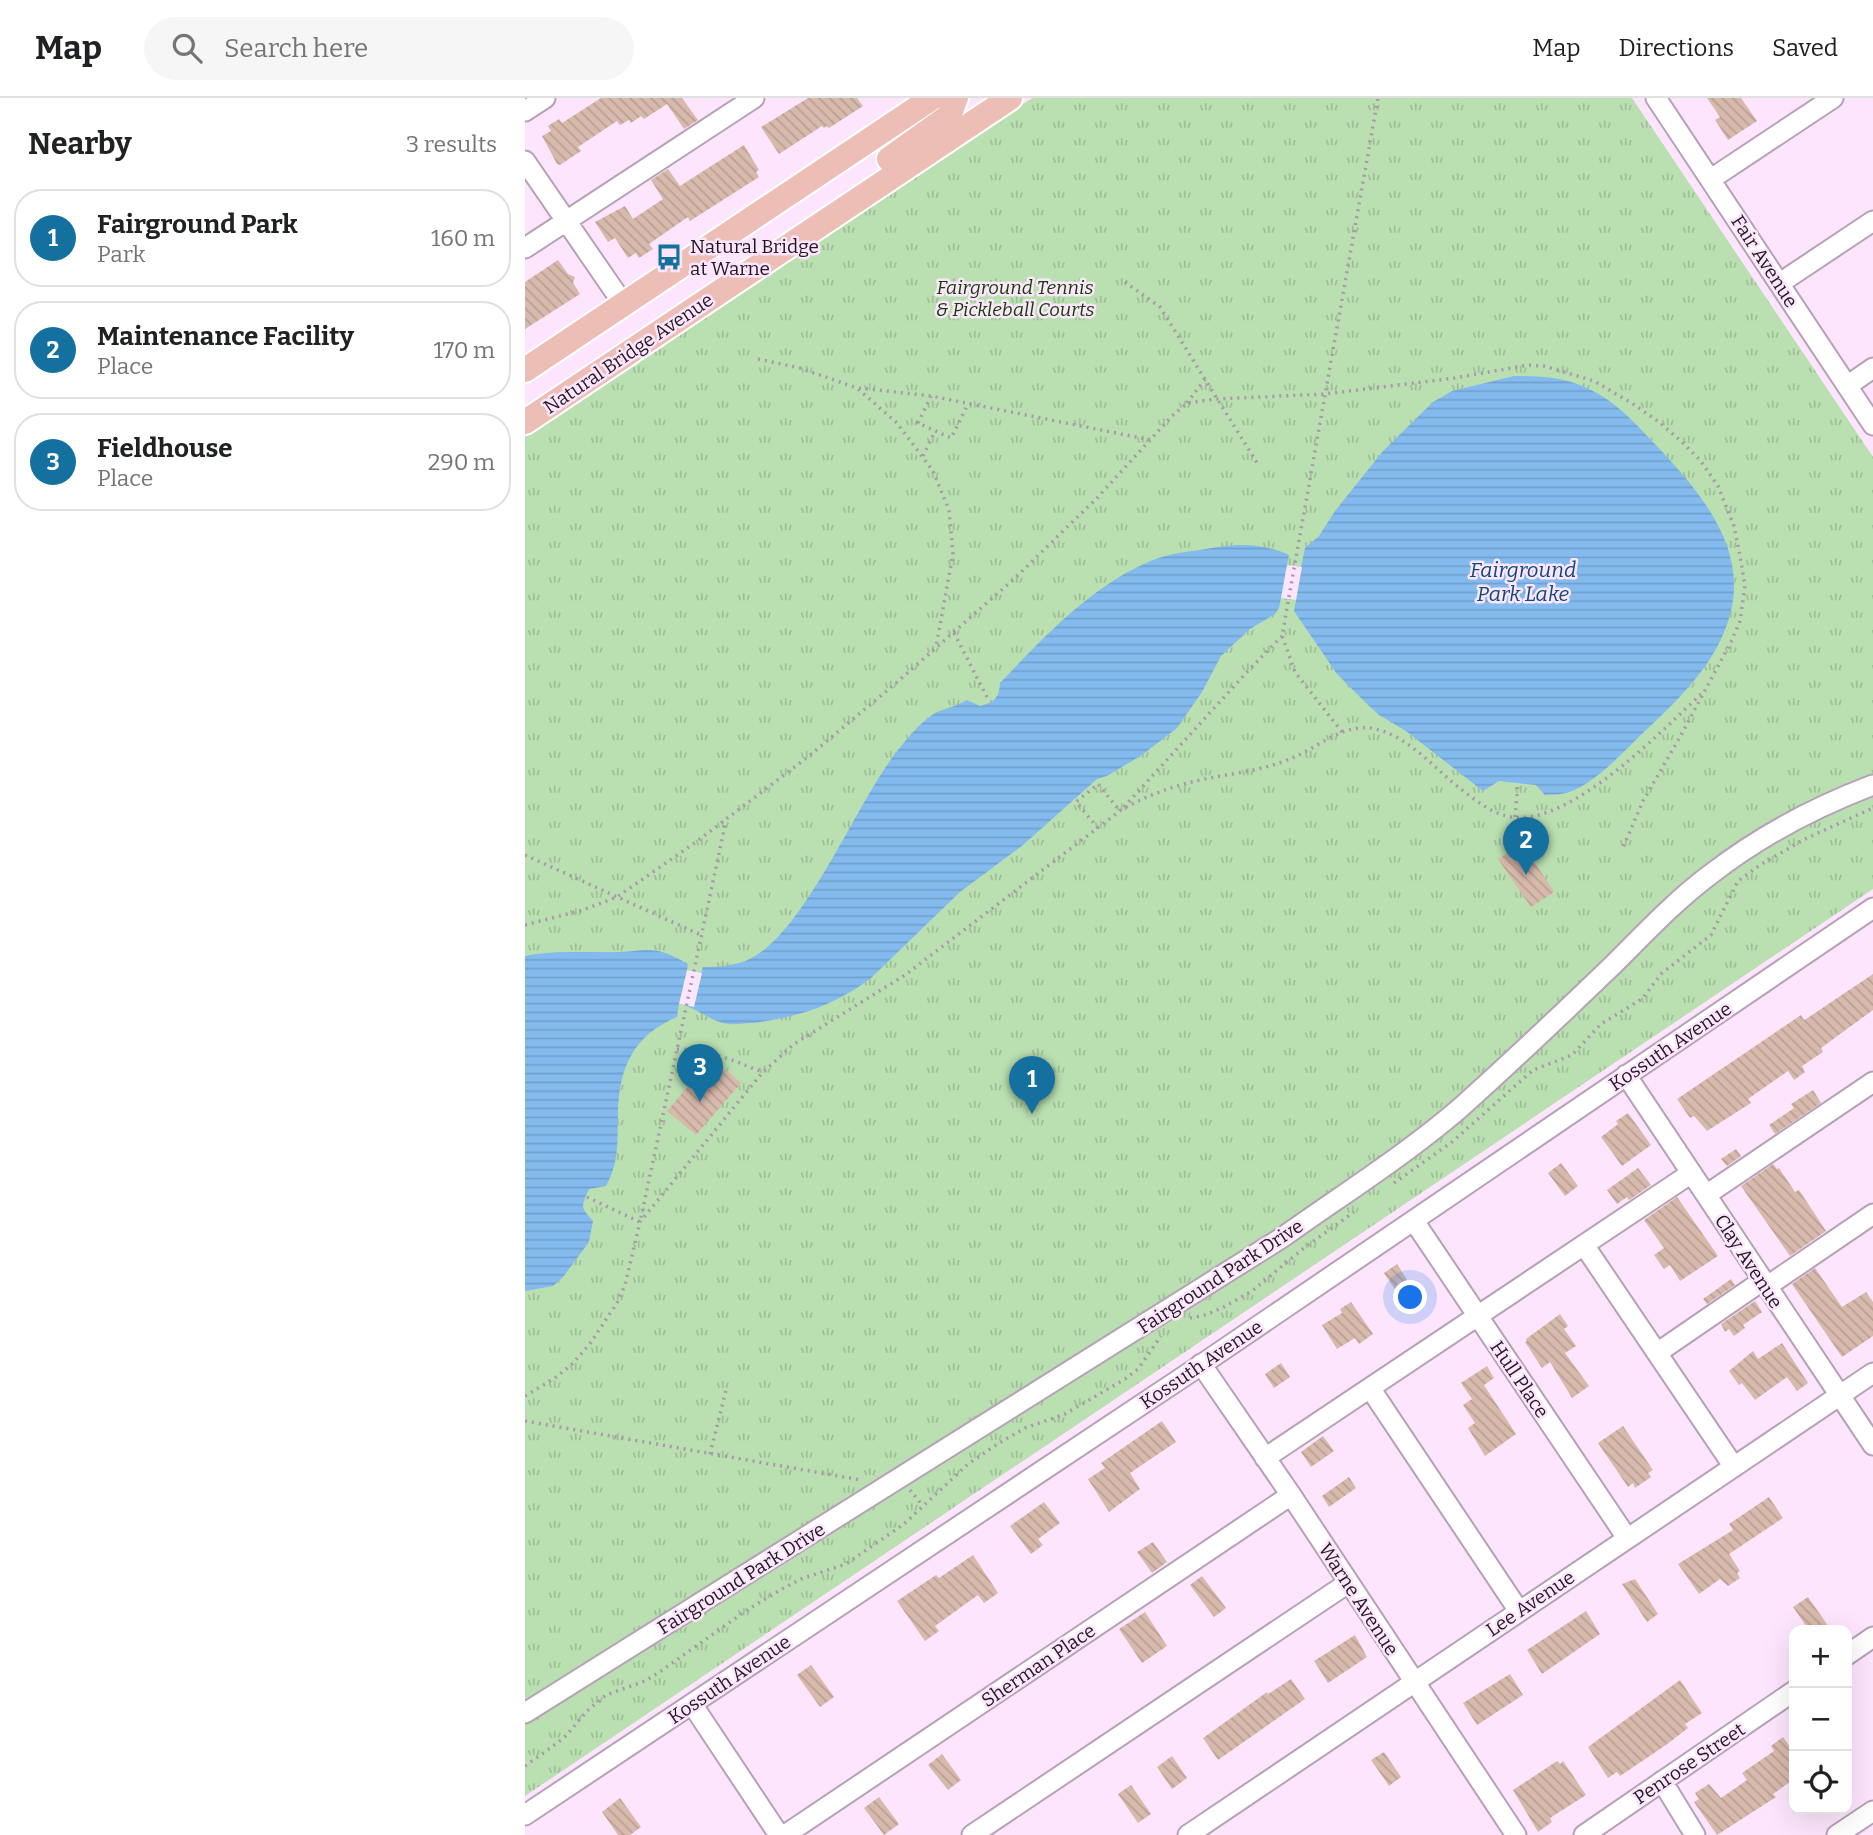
<!DOCTYPE html>
<meta charset="utf-8">
<style>
body{margin:0;font-family:Bitter,serif;background:#f6f6f6;color:#202124}
.controls{position:absolute;right:21px;bottom:21px;display:grid;overflow:hidden;border-radius:14px;box-shadow:0 7px 28px #0002}
.controls button{width:63px;height:63px;display:grid;place-items:center;padding:0;border:0;border-bottom:2px solid #e0e0e0;background:#fff;color:#202124;font:35px sans-serif}
.you{position:absolute;left:886px;top:1200px;width:24px;height:24px;margin:-18px;border:5px solid #fff;border-radius:50%;background:#1a73e8;box-shadow:0 0 0 10px #1a73e833}
.badge{display:grid;place-items:center;width:46px;height:46px;border-radius:50%;background:#14719f;color:#fff;font-size:23px;font-weight:700}
.pin{position:absolute;translate:-50% -58px;filter:drop-shadow(0 2px 4px #0008)}
.pin::after{content:'';position:absolute;top:37px;width:24px;height:21px;background:inherit;clip-path:polygon(0 0,100% 0,50% 100%)}
.list{margin:0;padding:0;list-style:none}
h2{display:flex;justify-content:space-between;align-items:center;height:91px;margin:0;padding:0 28px;font-size:30px}
h2 small{font-size:23px;font-weight:400;color:#757577}
.list li{display:grid;grid-template-columns:46px 1fr auto;gap:21px;align-items:center;box-sizing:border-box;height:98px;margin:0 14px 14px;padding:0 14px;border:2px solid #e0e0e0;border-radius:28px}
.list b{display:block;font-size:26px;white-space:nowrap}
.list p{margin:0;font-size:23px;white-space:nowrap;color:#757577}
.list em{font-size:23px;font-style:normal;color:#757577}
.icon{flex:none;width:38px;height:38px;fill:none;stroke:currentColor;stroke-width:2;stroke-linecap:round;stroke-linejoin:round}
.map{position:relative;flex:none;width:1348px;height:1737px;overflow:hidden}
header{display:flex;align-items:center;gap:42px;box-sizing:border-box;height:98px;padding:0 35px;background:#fff;border-bottom:2px solid #e0e0e0}
header strong{font-size:33px}
nav{display:flex;gap:38px;margin-inline-start:auto;font-size:24px}
.search{width:490px;height:63px;background:#f6f6f6;display:flex;align-items:center;gap:18px;box-sizing:border-box;padding:0 24px;border-radius:38px;color:#757577;font-size:26px}
main{display:flex}
aside{flex:1;background:#fff}
.map>svg:first-child{display:block}
.park{fill:url(#park-tufts)}
.water{fill:url(#water-rules)}
.pier{fill:#fde6fd}
.building{fill:url(#building-back-hatch)}
.lines{fill:none;stroke-linecap:round;stroke-linejoin:round}
.minor-casing{stroke:#b6a1b7;stroke-width:23}
.major-casing{stroke:#fff;stroke-width:28}
.path{stroke:#a998a9;stroke-width:3.5;stroke-dasharray:2 5;stroke-linecap:butt}
.minor{stroke:#fff;stroke-width:19}
.major{stroke:#edbeb6;stroke-width:24}
.labels{text-anchor:middle;stroke-width:5;stroke-linejoin:round;paint-order:stroke}
.poi-label{font-size:19px;fill:#211921;stroke:#fde6fd;text-anchor:start}
.street-label{font-size:19px;fill:#211921;stroke:#fde6fd}
.park-label{font-size:19px;font-style:italic;fill:#113e03;stroke:#fde6fd}
.water-label{font-size:21px;font-style:italic;fill:#0d4b7a;stroke:#fde6fd}
</style>
<header>
<strong>Map</strong>
<div class="search"><svg class="icon" aria-label="search" viewBox="0 0 24 24"><circle cx="10" cy="10" r="6"/><path d="M15 15l6 6"/></svg>Search here</div>
<nav><a>Map</a><a>Directions</a><a>Saved</a></nav>
</header>
<main>
<aside>
<h2>Nearby<small>3 results</small></h2>
<ul class="list">
<li><span class="badge">1</span><div><b>Fairground Park</b><p>Park</p></div><em>160 m</em></li>
<li><span class="badge">2</span><div><b>Maintenance Facility</b><p>Place</p></div><em>170 m</em></li>
<li><span class="badge">3</span><div><b>Fieldhouse</b><p>Place</p></div><em>290 m</em></li>
</ul>
</aside>
<div class="map">
<svg width="1348" height="1737" viewBox="0 0 1348 1737">
<defs>
<pattern id="park-tufts" width="24" height="20" patternUnits="userSpaceOnUse" patternTransform="scale(1.75)"><rect width="24" height="20" fill="#badfb1"/><path d="M3 7l-1-3M5 7V3M7 7l1-3M15 17l-1-3M17 17v-4M19 17l1-3" fill="none" stroke="#a0bf98"/></pattern>
<pattern id="water-rules" width="6" height="5" patternUnits="userSpaceOnUse" patternTransform="scale(1.75)"><rect width="6" height="5" fill="#84bbef"/><path d="M0 2.5h6" fill="none" stroke="#72a0cd"/></pattern>
<pattern id="building-back-hatch" width="6" height="6" patternUnits="userSpaceOnUse" patternTransform="scale(1.75)"><rect width="6" height="6" fill="#d8baac"/><path d="M-1 5l2 2M0 0l6 6M5-1l2 2" fill="none" stroke="#b99f94"/></pattern>
</defs>
<rect width="100%" height="100%" fill="#fde6fd"/>
<path class="park" d="M507 0H1107L1348 359V791L0 1698V339Z"/>
<path class="water" d="M989 278C1017 278 1040 279 1066 292 1091 304 1108 323 1127 343 1168 386 1220 442 1207 508 1197 560 1157 598 1120 633 1100 652 1065 692 1036 696 1031 697 1026 696 1020 697L1011 687 974 683 958 693 881 633 854 617 842 606 812 576 769 513 771 502 756 500 754 510 750 516 725 531 696 558 677 594 652 630 617 657 582 678 572 681 498 747 435 794 346 880C311 907 269 921 225 925 219 925 211 927 204 926 185 924 173 910 154 906L152 919C109 937 94 969 93 1014 92 1042 95 1063 81 1088L64 1091C56 1109 55 1109 68 1123L64 1144 38 1179 28 1188 0 1193V858C32 852 62 855 94 854 108 854 120 850 133 853 144 855 154 861 163 866L162 872 176 875 178 869C192 869 206 868 220 863 279 841 333 698 377 647 386 636 399 621 412 614 422 610 432 608 442 602L455 608C470 604 474 600 475 585 519 539 568 486 628 462 643 456 659 454 675 452 708 446 732 443 764 457L762 467 776 469 780 450 794 438 810 413 858 353 908 304 927 293Z"/>
<path class="pier" d="M762 467 777 469 771 502 756 500Z
M162 872 177 875 169 909 154 906Z"/>
<path class="building" d="M76 0H157L173 22 159 31 142 6 119 21 116 18 106 25 104 22 95 27 92 23 53 49 56 53 35 67 32 66 17 38 26 33 23 28 34 21 37 25Z
M283 0H332L338 8 304 30 302 28 299 30 297 28 254 56 236 29Z
M1182 0H1216L1232 23 1203 42 1190 22 1195 19Z
M219 47 234 72 231 74 234 79 165 123 163 119 124 146 128 151 114 160 111 155 103 160 90 140 83 144 70 124 100 108 108 121 138 101 126 82 143 71 155 88Z
M33 162 43 176 50 179 48 185 55 196 0 231V184Z
M997 745 1029 794 1006 809 973 761Z
M1348 876V912L1296 950 1298 954 1277 968 1280 974 1269 982 1263 973 1223 1001 1226 1005 1182 1033 1169 1018 1165 1020 1152 1001 1276 917 1279 922 1281 921Z
M187 960 216 985 171 1037 142 1013Z
M1288 992 1296 1005 1250 1036 1244 1027 1269 1010 1266 1006Z
M1103 1015 1126 1047 1097 1068 1076 1039 1093 1026 1091 1023Z
M1211 1051 1216 1058 1202 1068 1196 1061Z
M1036 1065 1053 1088 1040 1098 1023 1075Z
M1248 1066 1252 1071 1254 1070 1270 1094 1274 1092 1301 1133 1265 1158 1216 1088Z
M1113 1070 1126 1087 1104 1102 1102 1099 1092 1106 1082 1092Z
M1152 1099 1193 1158 1155 1183 1145 1167 1139 1171 1129 1157 1139 1150 1119 1122Z
M872 1166 895 1202 879 1212 872 1201 875 1199 859 1175Z
M1290 1170 1317 1209 1341 1194 1348 1204V1238L1317 1259 1267 1186Z
M1206 1181 1210 1187 1182 1206 1178 1201Z
M1230 1203 1237 1214 1218 1227 1220 1230 1209 1238 1204 1231 1200 1234 1196 1226Z
M826 1204 848 1236 834 1246 830 1240 812 1251 797 1227 817 1215 815 1211Z
M1035 1216 1043 1228 1039 1231 1051 1248 1040 1255 1064 1288 1047 1300 1025 1264 1017 1270 1000 1244 1002 1243 1001 1241Z
M1257 1245 1283 1285 1272 1293 1262 1279 1230 1302 1217 1285 1214 1287 1204 1273 1228 1253 1233 1261Z
M756 1265 765 1279 749 1290 740 1276Z
M962 1268 969 1280 959 1287 991 1336 960 1358 943 1330 950 1325 938 1307 947 1301 936 1285Z
M637 1323 651 1344 605 1375 615 1391 584 1414 563 1381 580 1370 576 1365Z
M1098 1328 1128 1372 1123 1375 1126 1379 1110 1390 1108 1385 1103 1389 1073 1345Z
M798 1338 809 1353 786 1369 776 1354Z
M824 1379 831 1390 804 1409 797 1398Z
M1244 1399 1258 1420 1204 1456 1215 1473 1212 1475 1215 1480 1203 1488 1195 1481 1174 1496 1153 1466 1208 1432 1204 1426Z
M519 1404 535 1425 513 1441 518 1447 506 1456 485 1428Z
M628 1444 642 1464 627 1475 612 1454Z
M448 1457 473 1495 459 1505 453 1497 410 1528 414 1533 400 1543 372 1503 411 1477 414 1480Z
M677 1478 701 1510 689 1519 665 1487Z
M1110 1481 1133 1516 1122 1524 1097 1486Z
M1283 1499 1306 1532H1284L1268 1509Z
M1061 1513 1075 1536 1017 1576 1002 1552Z
M620 1514 642 1548 617 1565 594 1531Z
M830 1537 842 1559 803 1585 789 1563Z
M286 1567 309 1599 295 1609 272 1577Z
M985 1576 998 1597 952 1627 938 1605Z
M766 1581 780 1601 693 1662 678 1640 742 1594 743 1596Z
M1155 1582 1177 1615 1160 1626 1163 1630 1141 1647 1095 1678 1092 1674 1083 1680 1063 1649Z
M1258 1639 1269 1654V1681L1248 1696 1251 1699 1192 1737 1169 1704 1174 1701 1170 1695 1184 1686 1196 1700 1222 1682 1217 1675 1249 1653 1246 1648Z
M859 1654 876 1679 864 1688 846 1662Z
M417 1656 436 1682 423 1692 403 1667Z
M647 1658 662 1680 647 1691 632 1669Z
M1032 1663 1035 1666 1038 1663 1061 1697 1025 1720 1027 1724 1013 1734 988 1692Z
M606 1687 626 1716 613 1725 593 1696Z
M354 1699 374 1726 359 1737 339 1710Z
M95 1700 116 1729 105 1737H93L77 1714Z"/>
<g class="lines">
<g class="minor-casing">
<path id="minor" d="M1131 0 1348 327
M0 13 20 0
M0 63 99 207
M1186 81 1308 0
M0 150 229 0
M1255 185 1348 123
M1322 288 1348 270
M1101 977 1348 1347
M1181 1097 1348 984
M889 1123 1102 1440
M1059 1147 1209 1369
M1241 1189 1348 1116
M1132 1255 1237 1183
M676 1266 766 1397 991 1737
M845 1290 994 1513
M740 1360 1165 1076
M1322 1557 1348 1539
M167 1606 254 1737
M0 1615 758 1139C817 1097 879 1058 934 1011 987 964 1038 915 1089 866 1120 835 1151 802 1186 776 1235 738 1290 709 1348 687
M1137 1683 1170 1737
M0 1717 664 1275 1348 810
M260 1737 766 1397
M447 1737 823 1485
M663 1737 1348 1275
M1059 1737 1269 1593
M1312 1737 1348 1713"/>
</g>
<g class="major-casing">
<path id="major" d="M364 61 424 18 431 0
M0 272 407 0
M0 324 485 0"/>
</g>
<path class="path" d="M600 184 635 209 734 368
M233 261 275 270 332 290 372 325 408 373 424 412 428 456 411 549
M334 290 406 298 626 342
M406 298 393 325 426 340 443 306
M662 305 680 281
M398 358 410 333
M429 535 464 603
M817 634 770 574 757 538 853 0
M599 709 722 574 757 538
M990 719 993 686
M573 730 551 704 573 686 595 713
M0 757 176 837
M0 827 58 812 92 799 171 744 284 658 371 585 489 481 572 400 647 318 662 305 691 301 800 296 930 280 1003 267 1019 268 1069 283 1108 306 1134 324 1157 344 1175 362 1193 388 1209 428 1215 458 1220 488 1215 523 1206 544 1155 639 1118 703 1097 752
M152 951C184 952 208 962 237 974
M869 1085 927 1044 1008 972 1047 957 1076 926 1117 901 1137 875 1186 837 1213 783 1235 767 1280 741 1348 710
M62 1099 115 1124 201 723
M665 1220 680 1217 697 1210 727 1193 779 1150 829 1114
M0 1298 30 1280 47 1266 64 1247 92 1205 100 1187 115 1124 237 975 269 946 380 877 596 712C623 697 650 687 680 681 709 675 740 672 767 660 794 649 819 624 850 631 886 639 912 674 941 695 954 705 970 717 987 719 1045 728 1137 633 1177 595
M0 1323 336 1382
M185 1356 202 1288
M385 1392 397 1407
M0 1668 39 1640 62 1613 81 1597 120 1583 136 1573 222 1512 257 1491 276 1481 321 1466 379 1426 443 1366 474 1345 500 1330 540 1316 600 1281 613 1271 636 1238"/>
<use href="#minor" class="minor"/>
<use href="#major" class="major"/>
</g>
<defs>
<g id="bus-bare" transform="scale(2.1)"><path d="M-5-6H5V4H4V6H2V4H-2V6H-4V4H-5ZM-3.5-4V0h7V-4ZM-3.5 1.2v1.5H-2V1.2ZM2 1.2v1.5H3.5V1.2Z" fill="#14719f" stroke="#fde6fd" stroke-width="2.5" paint-order="stroke"/></g>
</defs>
<g fill-rule="evenodd">
<use href="#bus-bare" x="144" y="159"/>
</g>
<g class="labels">
<g class="poi-label">
<text x="165" y="155">Natural Bridge<tspan x="165" dy="22">at Warne</tspan></text>
</g>
<g class="street-label">
<text transform="translate(1240 163) rotate(57)" y="7">Fair Avenue</text>
<text transform="translate(103 255) rotate(-34)" y="7">Natural Bridge Avenue</text>
<text transform="translate(1145 948) rotate(-34)" y="7">Kossuth Avenue</text>
<text transform="translate(1224 1163) rotate(57)" y="7">Clay Avenue</text>
<text transform="translate(695 1178) rotate(-33)" y="7">Fairground Park Drive</text>
<text transform="translate(676 1266) rotate(-34)" y="7">Kossuth Avenue</text>
<text transform="translate(995 1281) rotate(56)" y="7">Hull Place</text>
<text transform="translate(216 1480) rotate(-32)" y="7">Fairground Park Drive</text>
<text transform="translate(834 1501) rotate(57)" y="7">Warne Avenue</text>
<text transform="translate(1005 1505) rotate(-34)" y="7">Lee Avenue</text>
<text transform="translate(513 1567) rotate(-34)" y="7">Sherman Place</text>
<text transform="translate(204 1581) rotate(-34)" y="7">Kossuth Avenue</text>
<text transform="translate(1164 1665) rotate(-34)" y="7">Penrose Street</text>
</g>
<g class="park-label">
<text x="490" y="196">Fairground Tennis<tspan x="490" dy="22">&amp; Pickleball Courts</tspan></text>
</g>
<g class="water-label">
<text x="998" y="479">Fairground<tspan x="998" dy="24">Park Lake</tspan></text>
</g>
</g>
</svg>
<div class="controls">
<button>+</button>
<button>−</button>
<button><svg class="icon" aria-label="locate" viewBox="0 0 24 24"><circle cx="12" cy="12" r="6"/><path d="M12 2v4M12 18v4M2 12h4M18 12h4"/></svg></button>
</div>
<div class="you"></div>
<div class="pin badge" style="left:507px;top:1016px">1</div>
<div class="pin badge" style="left:1001px;top:777px">2</div>
<div class="pin badge" style="left:175px;top:1004px">3</div>
</div>
</main>
